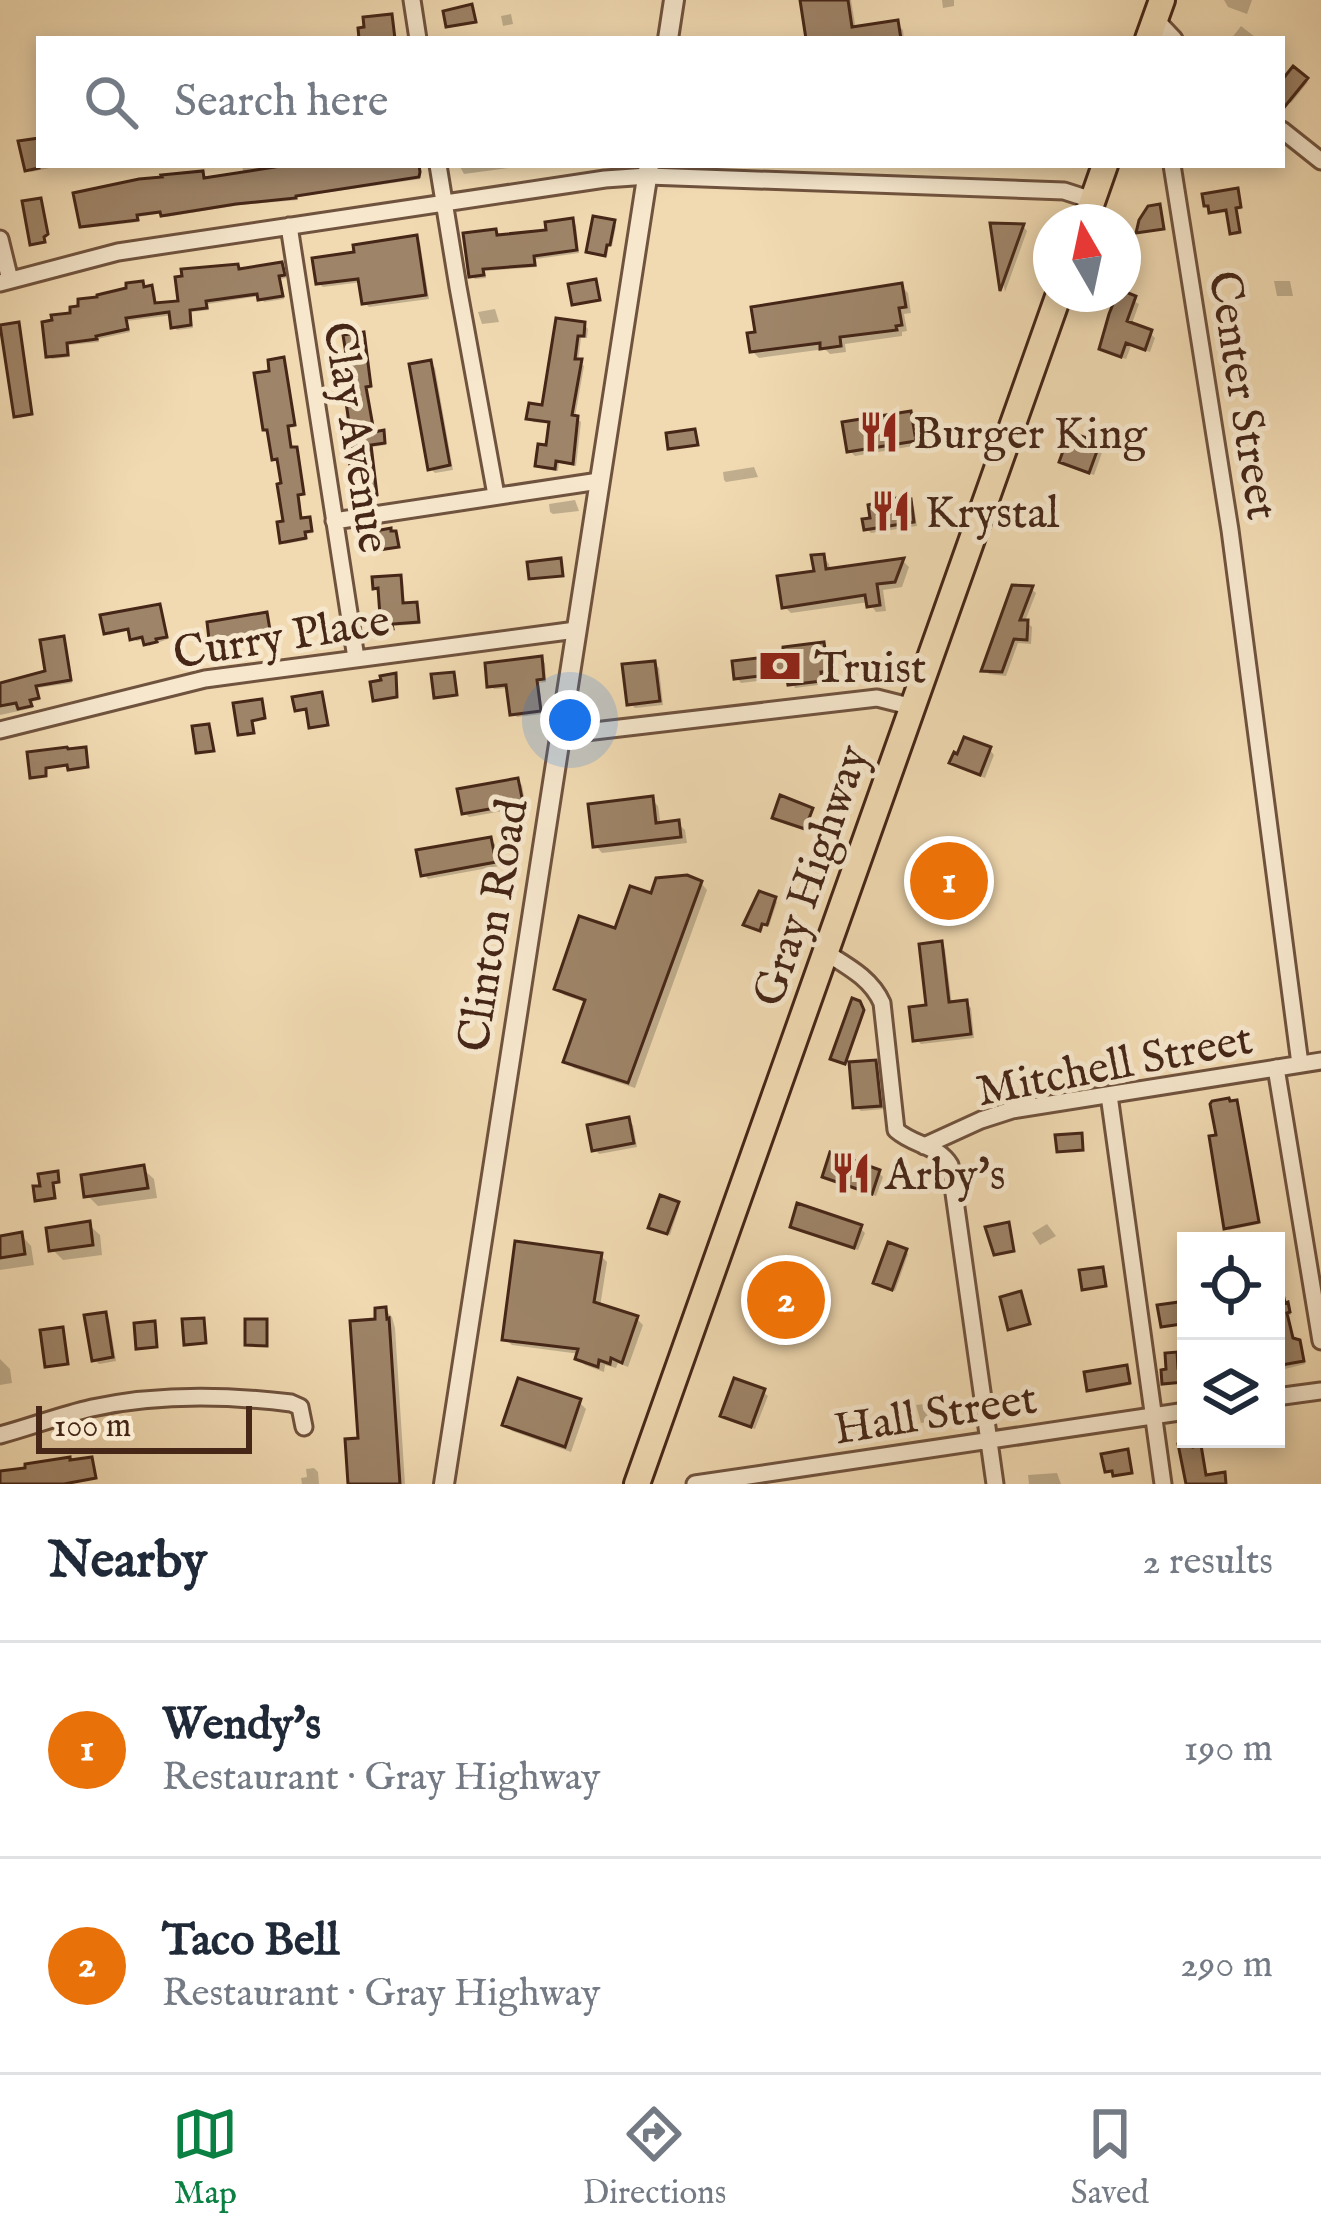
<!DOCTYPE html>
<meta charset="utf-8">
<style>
body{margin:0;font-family:"IM FELL English",serif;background:#f6f6f7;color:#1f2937}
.controls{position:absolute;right:36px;bottom:36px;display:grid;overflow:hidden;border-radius:0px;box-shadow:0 6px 18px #0003}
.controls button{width:108px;height:108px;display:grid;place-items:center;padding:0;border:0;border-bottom:3px solid #e0e1e3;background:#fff;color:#1f2937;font:60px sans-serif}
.compass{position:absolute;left:1033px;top:204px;width:108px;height:108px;border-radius:50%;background:#fff;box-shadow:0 6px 18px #0003;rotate:351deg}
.scale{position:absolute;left:36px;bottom:30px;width:216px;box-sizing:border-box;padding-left:12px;border:6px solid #452617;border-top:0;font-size:33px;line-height:42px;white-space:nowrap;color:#452617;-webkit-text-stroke:9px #f6e7cd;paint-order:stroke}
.you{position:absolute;left:570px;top:720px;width:42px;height:42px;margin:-30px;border:9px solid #fff;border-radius:50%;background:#1a73e8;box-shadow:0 0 0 18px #1a73e833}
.badge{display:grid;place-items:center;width:78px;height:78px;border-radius:50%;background:#0b8043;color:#fff;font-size:39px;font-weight:700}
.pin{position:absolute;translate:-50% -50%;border:6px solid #fff;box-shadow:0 3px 12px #0006}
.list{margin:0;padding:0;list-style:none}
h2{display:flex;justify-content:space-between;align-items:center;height:156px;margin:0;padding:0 48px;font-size:51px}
h2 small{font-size:39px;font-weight:400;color:#747a83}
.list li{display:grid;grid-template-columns:78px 1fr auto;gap:36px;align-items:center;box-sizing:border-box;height:216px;padding:0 48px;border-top:3px solid #e0e1e3}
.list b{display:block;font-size:45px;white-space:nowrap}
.list p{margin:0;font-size:39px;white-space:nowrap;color:#747a83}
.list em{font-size:39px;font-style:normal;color:#747a83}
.icon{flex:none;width:66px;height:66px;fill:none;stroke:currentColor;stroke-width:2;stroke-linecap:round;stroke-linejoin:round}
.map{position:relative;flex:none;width:1321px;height:1484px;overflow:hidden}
.search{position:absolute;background:#fff;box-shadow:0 6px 18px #0003;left:36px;right:36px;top:36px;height:132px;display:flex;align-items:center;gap:30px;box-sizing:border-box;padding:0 42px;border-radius:0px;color:#747a83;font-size:45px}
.sheet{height:588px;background:#fff}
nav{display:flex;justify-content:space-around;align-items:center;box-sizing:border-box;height:168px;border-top:3px solid #e0e1e3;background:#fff;font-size:33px;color:#747a83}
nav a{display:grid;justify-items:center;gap:6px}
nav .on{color:#0b8043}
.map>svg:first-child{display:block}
.shadow{fill:#0003}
.building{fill:#9e8468;stroke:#452617;stroke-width:3}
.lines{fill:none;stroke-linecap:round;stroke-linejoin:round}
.minor-casing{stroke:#70533e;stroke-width:21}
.tertiary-casing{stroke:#70533e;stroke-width:24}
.trunk-casing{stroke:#452617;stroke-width:30}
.minor{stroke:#f6e7cd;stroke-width:15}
.tertiary{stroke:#f6e7cd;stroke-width:18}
.trunk{stroke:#f1dab2;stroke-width:24}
.labels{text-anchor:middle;stroke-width:10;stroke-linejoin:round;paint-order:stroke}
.street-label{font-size:45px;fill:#452617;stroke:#f6e7cd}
.poi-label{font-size:45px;fill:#452617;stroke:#f6e7cd;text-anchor:start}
</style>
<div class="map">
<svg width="1321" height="1484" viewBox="0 0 1321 1484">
<rect width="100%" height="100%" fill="#f1dab2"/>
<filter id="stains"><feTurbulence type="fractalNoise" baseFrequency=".00167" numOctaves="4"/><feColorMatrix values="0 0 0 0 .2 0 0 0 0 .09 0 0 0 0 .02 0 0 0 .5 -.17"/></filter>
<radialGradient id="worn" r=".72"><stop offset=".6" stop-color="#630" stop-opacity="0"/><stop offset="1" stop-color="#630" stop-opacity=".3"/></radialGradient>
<path class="shadow" d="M803 0H851L856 30 897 24 903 30 904 39H809Z
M942 0H954V6L943 8Z
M1224 0H1252L1247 14 1228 7Z
M511 14 513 24 503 26 501 16Z
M1241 26 1255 37 1257 39H1231Z
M1294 70 1308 82 1291 103 1282 96V84Z
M39 148V165H54V167L31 172 28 170Z
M242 165H256L257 169 305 165H419L420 179 297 197 298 200 240 205 166 217 163 213 138 217 139 222 85 228 82 226 202 174 205 180 244 175Z
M459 165H530L464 174Z
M1237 192 1242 209 1237 210 1241 234 1235 235 1229 212 1214 214 1212 211Z
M572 222 576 225 579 253 536 259 537 267 485 271 486 278 475 279 471 276 495 232 499 235 550 232Z
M613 223 616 226 612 246 609 245 607 257 592 254 589 251Z
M993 226H1023L1027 231 1005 292Z
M416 238 420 243 429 299 369 307 365 303 362 282 323 287 318 283 358 255Z
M281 265 286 278 281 279 284 299 264 302 260 296 208 304 209 310 191 312 193 328 177 330 174 326 173 315 127 321 130 332 98 339 99 342 69 345 70 357 52 359 49 356 74 316 101 299 142 284 155 292 157 306 181 303 237 267 242 271Z
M1274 281H1290L1293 296H1277Z
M901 286 908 293 911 313 904 314 907 331 902 332V336L845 344 846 352 830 354 825 349 759 358 752 351Z
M1120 294 1139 304 1131 326 1150 333 1155 338 1150 352 1131 346 1126 359 1107 353 1102 348Z
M495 309 499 322 482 324 478 312Z
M559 322 584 325 588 329 587 338H581L578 362 584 366 575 417 581 422 576 466 559 463 558 471 542 469 538 465 548 449 552 424 533 422 530 418 544 408Z
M18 325 20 328 33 415 19 418 17 415Z
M363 335 372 388 367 389 375 435 383 434 386 445 372 447 378 497 363 501 360 498 357 462 353 381Z
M283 360 295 427 289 428 292 450H295L302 521 311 523 313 533 306 534 307 540 285 544 283 541 286 524 284 486 280 461 275 459 273 373Z
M430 363 435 368 453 470 435 473 430 468Z
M910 414 914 419 919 445 855 456 850 451Z
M1098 445 1103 450 1094 475 1067 466 1062 461Z
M754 467 758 477 726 482 724 480 723 472Z
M575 500 579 511 553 514 550 512 549 504Z
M910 502 914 507 917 526 871 533 867 528Z
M823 557 829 564 831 572 903 561 909 567 902 587 883 590 886 611 876 612 869 602 791 613 784 606 817 573Z
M400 578 403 580 405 606 416 605 419 608 420 624 393 626 394 630 386 631 376 587Z
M1031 589 1036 593 1025 621 1032 627 1031 644 1018 643 1006 676 989 674 985 670Z
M159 607 168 639 149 646 146 639 136 641 131 630 109 635 107 632Z
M266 615 272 638 215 649 213 646Z
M63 640 66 643 72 683 37 688 40 700 31 702 33 708 0 715V685L49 674Z
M823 646 828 650 831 675 824 676 825 684 795 688 790 677 741 683 737 678Z
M541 660 545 663 546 682 539 683 543 714 517 717 513 713 510 688 494 689 490 685Z
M654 664 659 668 663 705 635 708 630 703Z
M990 750 994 755 985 778 958 767 953 762Z
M517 781 522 785 526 807 469 817 465 813Z
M652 800 658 806 661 826 678 824 685 830 687 843 602 853 596 846Z
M490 840 495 844 499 866 428 879 424 874Z
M972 864 977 869V878L984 883 985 890 926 897 922 893Z
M701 883 707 890 635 1088 574 1068 567 1062 587 1003 564 995 557 988 653 897Z
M775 900 777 902 769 926 764 924 762 931 749 927Z
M941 944 945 949 952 1005 966 1003 971 1008 974 1038 921 1044 916 1039 930 1008Z
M875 1063 880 1068 884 1109 861 1111 856 1107Z
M1236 1103 1259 1224 1229 1230 1227 1228 1220 1137Z
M628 1120 633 1125 637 1147 599 1154 595 1149Z
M143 1169 154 1179 157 1198 98 1206 87 1195Z
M879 1173 883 1177 876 1196 831 1180 826 1176Z
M677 1204 679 1207 670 1235 654 1230Z
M1047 1224 1056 1236 1040 1245 1032 1233Z
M89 1225 100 1235 102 1255 63 1260 52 1249Z
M793 1226 860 1228 865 1233 858 1250 798 1230Z
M21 1235 31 1246 34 1265 0 1270V1239Z
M905 1251 908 1254 895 1291 879 1285Z
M600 1255 607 1262 600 1307 636 1318 643 1325 628 1367 618 1363 616 1368 605 1365 604 1372 585 1365 578 1359 580 1354 512 1345 505 1339Z
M812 1300 817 1304 810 1323 766 1308 761 1303Z
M1287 1305 1291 1315H1288L1294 1341 1302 1345 1305 1364 1277 1371 1276 1308Z
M385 1310 392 1317 395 1328 405 1484H351L361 1441 378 1322Z
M105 1315 109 1319 116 1361 99 1364 94 1359Z
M0 1359 10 1369 12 1383 0 1385Z
M1126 1368 1131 1385 1092 1392 1090 1389Z
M763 1392 768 1396 755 1429 729 1420 724 1415Z
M579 1402 586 1409 571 1452 512 1431 506 1425Z
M932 1403 937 1420 921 1423 916 1405Z
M314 1468 318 1472 319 1484H302L301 1478 307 1477 306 1469Z
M1057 1473 1061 1484H1029L1028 1475Z"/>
<path class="building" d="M800 0H848L852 27 898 20 901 39H806Z
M472 4 476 22 446 27 443 11Z
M392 14 395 39H359L358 28 364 27 363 17Z
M1293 66 1308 78 1282 110V80Z
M39 138V168L25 171 18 141Z
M275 165H419L420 172 419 177 296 196V198L236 204 161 216 160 212 137 215 138 220 80 227 73 193 139 179 162 177 161 175 203 171 204 178 275 167Z
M1238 188 1241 207 1236 208 1240 232 1230 234 1226 210 1209 213 1208 206H1204L1202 194Z
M41 198 48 234 44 237 45 242 30 245 22 201Z
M1160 204 1164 229 1136 233 1139 220 1148 206Z
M593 216 615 220 610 245H607L605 256 586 252Z
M573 218 577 250 534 256 535 265 483 269 484 275 469 277 463 233 496 229 497 235 546 230 545 222Z
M990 223 1024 224 1000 291Z
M417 235 426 295 362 304 358 279 316 284 312 258 354 252 353 245Z
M282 262 285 275 279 276 283 296 258 300 257 294 206 301 207 308 190 310 191 325 171 328 169 312 126 318 128 329 96 336 97 339 67 343 68 355 46 357 42 322 52 320 51 315 70 313V307L78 306V299L97 297V295L126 288V283L143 281 144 287 152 285 155 303 178 301 175 277 182 276 181 269 238 264 239 269Z
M596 279 600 300 572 305 568 284Z
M902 283 906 307 899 308 902 325 896 326 897 330 840 337 841 346 820 349V343L750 352 747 333 755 332 751 307Z
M1123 291 1136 296 1127 321 1152 330 1145 350 1126 343 1121 357 1099 349 1109 314 1117 294H1123Z
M556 318 585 322 584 336H578L575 359H582L572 415 578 416 573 464 556 461 555 469 535 466 538 444 546 445 549 422 526 419 529 403 542 405Z
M19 322 32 414 14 417 0 325Z
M364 332 371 386 366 387 374 432 384 430 385 443 371 445 377 495 358 500 349 461 354 460 343 380 350 379 343 335Z
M284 357 295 425 288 426 291 447H297L304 494 298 495 301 518 310 517 312 531 305 532 306 538 280 543 277 522 283 521 277 484 281 483 277 459 272 460 267 430H263L254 373 269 371 268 360Z
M431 360 450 465 428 470 409 364Z
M911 411 916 441 847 452 842 422Z
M695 429 698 445 668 449 666 433Z
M1070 432 1100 443 1089 473 1059 462Z
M897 498V501L911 499 914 522 864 530 862 519 870 518 868 505Z
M391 528V531H396L399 547 372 551 370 532Z
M824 554 826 569 904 558 895 582 877 584 880 605 867 607 865 595 782 608 777 576 814 571 811 555Z
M561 558 563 576 529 579 527 562Z
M401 575 403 603 417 602 419 622 392 624 393 629 381 630 378 588 373 589 372 577Z
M1012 585 1033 586 1020 620H1028L1027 640 1014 639 1002 672 981 671Z
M160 604 167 637 156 639 157 642 144 645 142 637 130 640 128 629 104 634 100 615Z
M267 612 271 636 210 648 207 622Z
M64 636 71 680 36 686 39 698 30 700 32 706 18 709 16 703 0 706V683L45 671 40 640Z
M824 642 828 671 821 672 822 681 788 685 786 673 734 679 732 661 783 655V647Z
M542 656 544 679 537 680 541 711 510 715 506 685 487 687 485 663Z
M655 661 660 701 627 705 622 664Z
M454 672 457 695 434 698 431 674Z
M396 673 397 697 373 701 370 682 381 680 380 676Z
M322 692 328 725 309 728 306 709 295 711 292 697Z
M262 699 265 718 252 721 254 733 238 735 233 703Z
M209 724 214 751 196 753 192 726Z
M964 737 991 747 980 775 949 763 954 752 957 754Z
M67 747 68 749 86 747 88 767 68 770 67 765 46 768V776L30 778 27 752Z
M518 778 523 803 462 814 457 789Z
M780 795 813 808 805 829 772 818Z
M653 796 656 823 679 820 681 837 593 847 588 804Z
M491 837 496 862 421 876 416 850Z
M973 861 974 876 981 875 982 887 919 894 917 868 931 867 930 864Z
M687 875 702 881 628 1083 563 1062 585 1000 554 989 579 916 615 928 630 886 651 893 656 878Z
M759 891 776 897 767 925 762 924 760 931 743 925Z
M942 941 949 1002 967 1000 971 1034 913 1041 909 1007 926 1005 919 944Z
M852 998 860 1001 864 1010 845 1064 830 1059Z
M876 1060 881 1106 853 1108 849 1062Z
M1229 1098 1230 1101 1237 1100 1259 1222 1224 1229 1209 1136 1216 1135 1210 1104 1212 1101Z
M629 1117 634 1143 592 1151 587 1125Z
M1082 1133 1083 1150 1057 1152 1055 1135Z
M830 1152 880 1170 872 1194 822 1177Z
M144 1165 148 1188 84 1197 81 1175Z
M58 1171 59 1182 53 1183 55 1198 35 1201 33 1186H40L38 1174Z
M660 1195 679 1202 667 1234 648 1228Z
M797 1203 862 1225 854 1248 790 1227Z
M90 1221 93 1245 49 1251 46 1228Z
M1009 1222 1014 1251 994 1255 985 1227Z
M22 1232 25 1254 0 1258V1236Z
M515 1241 602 1253 594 1302 638 1316 622 1363 611 1358 610 1364 599 1360 598 1367 575 1359 578 1349 502 1340Z
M888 1242 907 1249 892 1290 873 1283Z
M1103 1267 1106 1286 1082 1290 1079 1270Z
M766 1280 814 1297 806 1321 758 1304Z
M1281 1284 1285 1303 1288 1302 1290 1312 1287 1313 1293 1338 1300 1340 1304 1361 1276 1366V1285Z
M1021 1291 1030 1324 1008 1330 1000 1297Z
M1179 1302 1182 1324 1161 1327 1157 1305Z
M386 1307 387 1319 389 1318 400 1484H348L345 1439 358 1438 350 1321 375 1319V1308Z
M106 1312 113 1357 92 1361 84 1315Z
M204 1318 206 1343 184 1345 182 1319Z
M245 1319H267V1346L245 1345Z
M155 1321 157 1347 136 1349 134 1323Z
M63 1327 68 1364 45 1367 40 1330Z
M1177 1352 1178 1368 1184 1367 1185 1382 1162 1384 1161 1370 1166 1369 1165 1353Z
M1127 1365 1130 1383 1087 1391 1084 1372Z
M518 1378 581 1399 565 1447 502 1425Z
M734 1378 765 1389 751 1427 720 1416Z
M1192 1441 1193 1447 1201 1445 1206 1475 1225 1472 1226 1484H1186L1178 1444Z
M1128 1449 1132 1473 1113 1476 1112 1471 1105 1472 1101 1454Z
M70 1457V1460L92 1457 96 1478 64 1484H0V1471L25 1468V1464Z"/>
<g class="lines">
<g class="minor-casing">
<path id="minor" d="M412 0 418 39
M1155 19 1174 39
M1282 130 1321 161
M438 165 458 287 496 495
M1172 165 1230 530 1300 1064
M289 226 356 658
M0 239 10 280
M0 283 118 252 605 179 648 176 1064 191 1092 200
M334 521 599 481
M0 730 205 679 576 630
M561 733H577L877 698 913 707
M825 952C847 966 871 978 882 1003L896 1130C914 1146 938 1145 950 1165L995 1484
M1276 1068 1321 1341
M1109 1095 1163 1484
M924 1146 981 1120 1012 1110 1321 1061
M1276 1397 1321 1391
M0 1435C30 1427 61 1415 92 1408 156 1394 226 1395 291 1403L300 1407 304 1427
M695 1484 1186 1411"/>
</g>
<g class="tertiary-casing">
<path id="tertiary" d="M668 39 674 0
M444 1484 649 165"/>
</g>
<g class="trunk-casing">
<path id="trunk" d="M1148 39 1162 0
M1085 222 1105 165
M637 1484 1059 294"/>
</g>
<use href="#minor" class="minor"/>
<use href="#tertiary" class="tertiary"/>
<use href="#trunk" class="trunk"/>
</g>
<defs>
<g id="restaurant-bare" transform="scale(3.24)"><path d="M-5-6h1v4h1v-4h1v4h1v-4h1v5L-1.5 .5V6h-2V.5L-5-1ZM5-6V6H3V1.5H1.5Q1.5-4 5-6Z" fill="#8f2418" stroke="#f6e7cd" stroke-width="2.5" paint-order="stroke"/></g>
<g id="bank-bare" transform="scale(3.24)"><path d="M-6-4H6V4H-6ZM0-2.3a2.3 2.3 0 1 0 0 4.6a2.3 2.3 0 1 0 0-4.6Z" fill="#8f2418" stroke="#f6e7cd" stroke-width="2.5" paint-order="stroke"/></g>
</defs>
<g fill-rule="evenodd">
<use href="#restaurant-bare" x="879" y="432"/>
<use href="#restaurant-bare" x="891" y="511"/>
<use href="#bank-bare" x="780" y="666"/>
<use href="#restaurant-bare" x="851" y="1173"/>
</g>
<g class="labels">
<g class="street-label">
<text transform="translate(1245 395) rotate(81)" y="16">Center Street</text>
<text transform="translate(358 437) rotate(81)" y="16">Clay Avenue</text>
<text transform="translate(281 635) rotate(-9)" y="16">Curry Place</text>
<text transform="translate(809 875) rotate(-71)" y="16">Gray Highway</text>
<text transform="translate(491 925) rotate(-81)" y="16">Clinton Road</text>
<text transform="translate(1114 1063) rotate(-11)" y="16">Mitchell Street</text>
<text transform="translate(935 1412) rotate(-9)" y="16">Hall Street</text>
</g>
<g class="poi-label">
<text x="913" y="448">Burger King</text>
<text x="925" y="527">Krystal</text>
<text x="814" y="682">Truist</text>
<text x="885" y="1189">Arby's</text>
</g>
</g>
<rect width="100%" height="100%" filter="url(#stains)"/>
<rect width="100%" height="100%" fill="url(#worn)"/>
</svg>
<div class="controls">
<button><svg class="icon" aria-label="locate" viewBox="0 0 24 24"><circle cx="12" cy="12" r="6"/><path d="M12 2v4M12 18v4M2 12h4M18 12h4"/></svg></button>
<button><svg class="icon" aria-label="layers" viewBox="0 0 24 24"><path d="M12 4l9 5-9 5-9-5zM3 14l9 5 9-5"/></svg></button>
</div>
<svg class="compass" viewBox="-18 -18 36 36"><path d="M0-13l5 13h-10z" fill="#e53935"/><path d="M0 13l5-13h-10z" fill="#747a83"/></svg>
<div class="scale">100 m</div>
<div class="you"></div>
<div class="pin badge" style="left:949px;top:881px;background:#e8710a">1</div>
<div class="pin badge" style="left:786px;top:1300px;background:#e8710a">2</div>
<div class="search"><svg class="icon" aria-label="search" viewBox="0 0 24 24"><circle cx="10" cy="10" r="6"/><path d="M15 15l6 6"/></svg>Search here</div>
</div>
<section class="sheet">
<h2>Nearby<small>2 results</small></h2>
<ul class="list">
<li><span class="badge" style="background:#e8710a">1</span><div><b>Wendy's</b><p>Restaurant · Gray Highway</p></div><em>190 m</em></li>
<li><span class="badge" style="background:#e8710a">2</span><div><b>Taco Bell</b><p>Restaurant · Gray Highway</p></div><em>290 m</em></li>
</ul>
</section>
<nav>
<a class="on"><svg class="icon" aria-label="map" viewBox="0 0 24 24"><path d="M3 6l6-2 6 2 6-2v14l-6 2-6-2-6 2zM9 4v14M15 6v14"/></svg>Map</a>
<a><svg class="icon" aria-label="directions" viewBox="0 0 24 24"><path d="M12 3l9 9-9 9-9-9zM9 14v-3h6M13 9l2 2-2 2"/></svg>Directions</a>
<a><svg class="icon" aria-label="saved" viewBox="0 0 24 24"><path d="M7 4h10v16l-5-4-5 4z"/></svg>Saved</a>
</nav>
